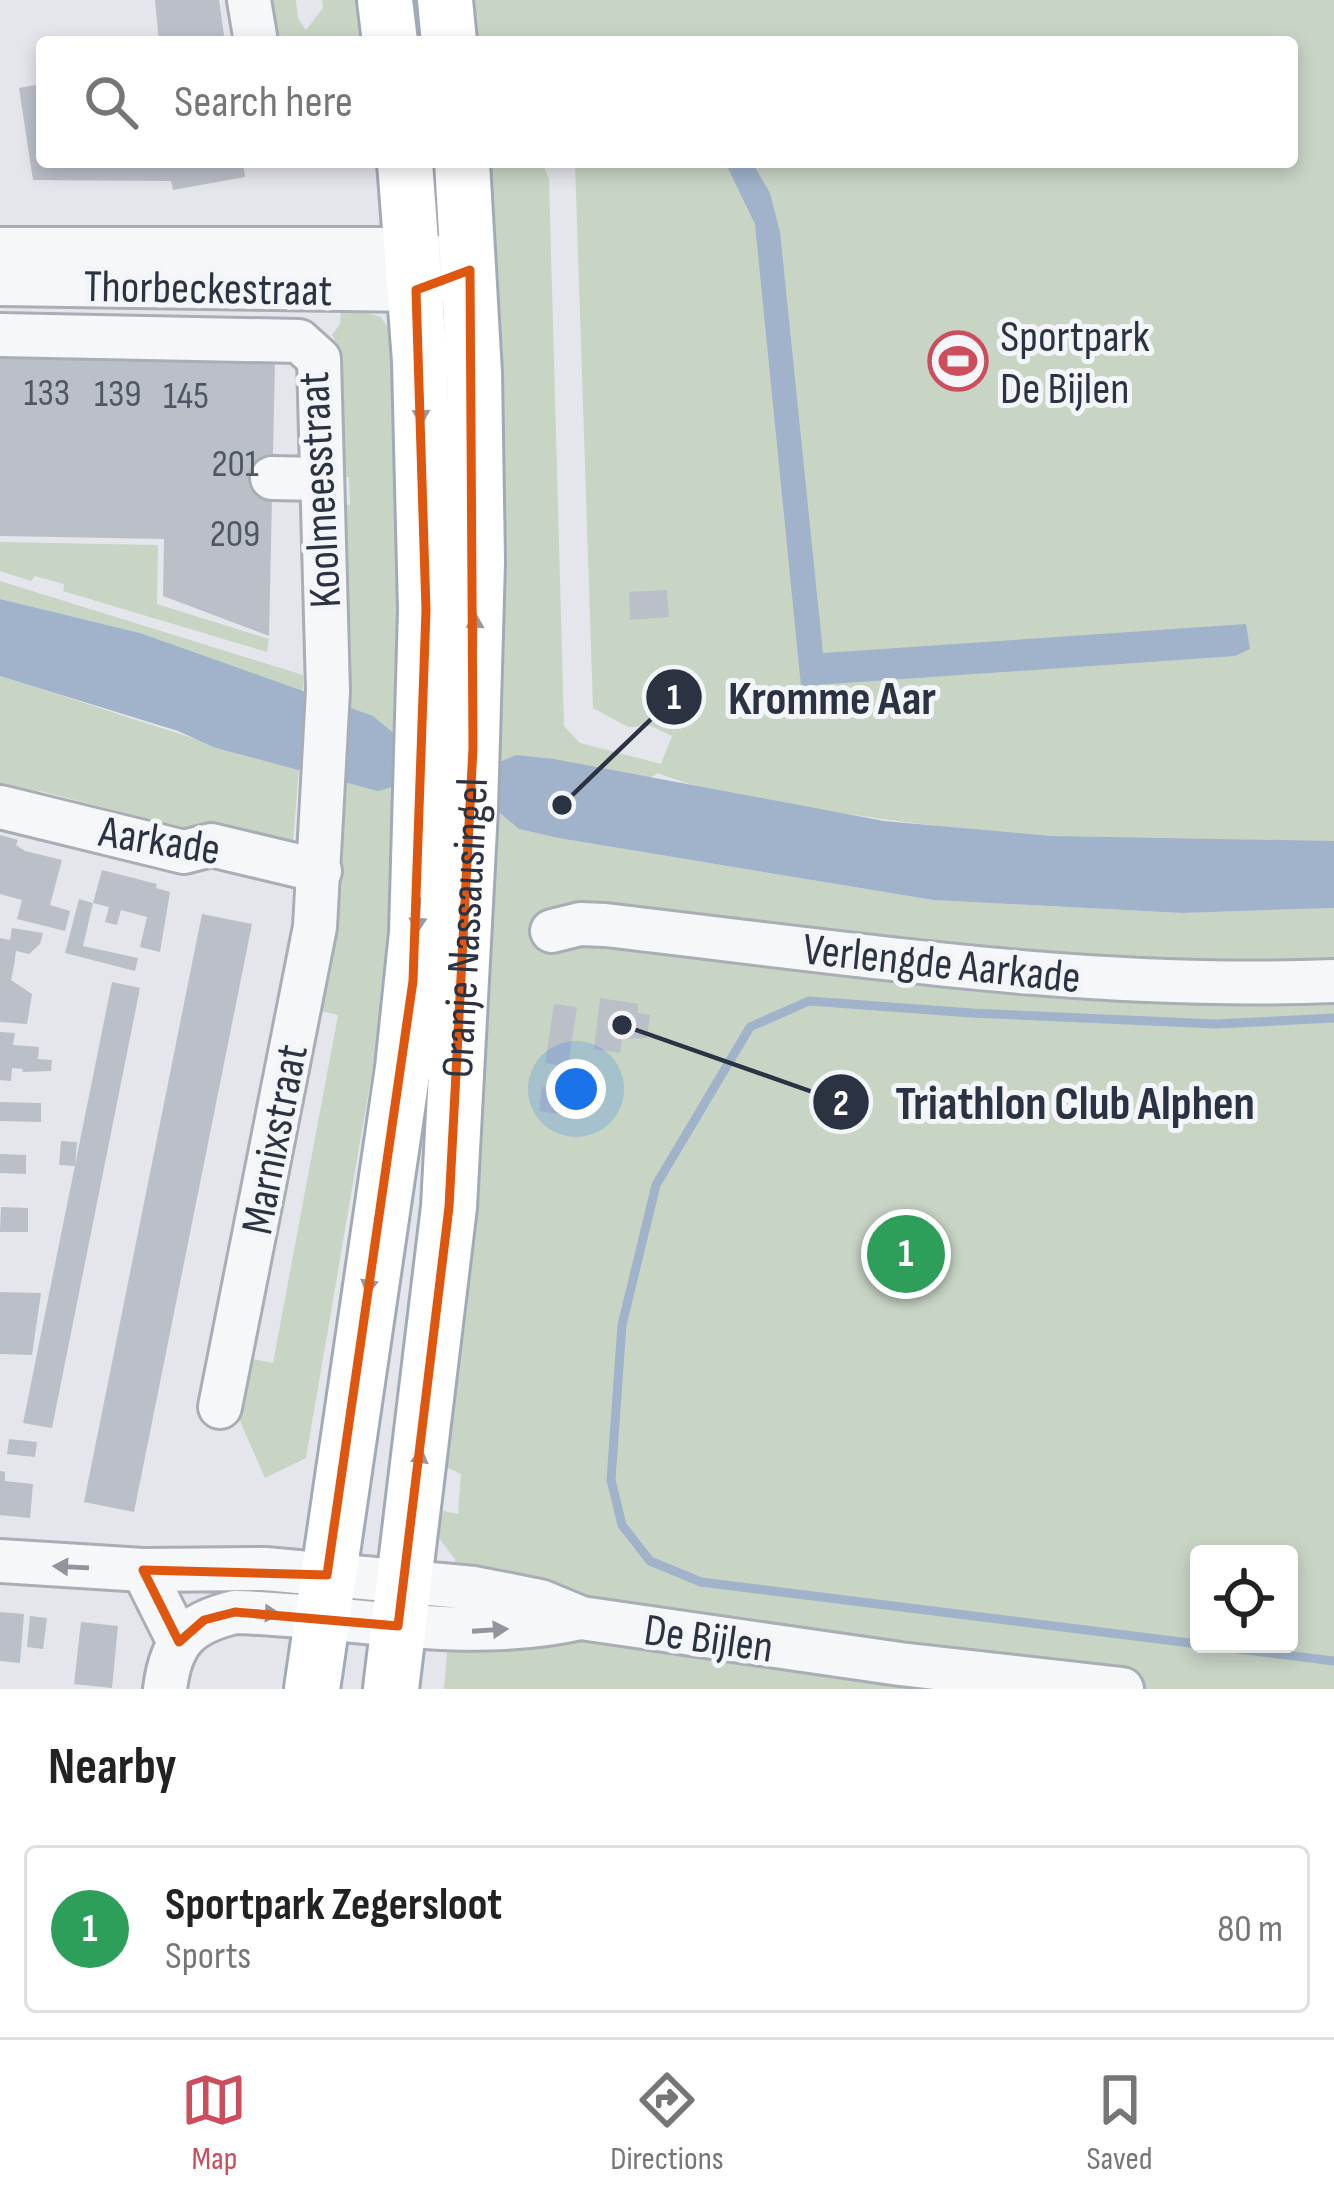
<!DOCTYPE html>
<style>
body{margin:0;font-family:"Sofia Sans Condensed",sans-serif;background:#f2f2f2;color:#222}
.controls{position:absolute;right:36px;bottom:36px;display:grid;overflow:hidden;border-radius:12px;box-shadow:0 6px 18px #0003}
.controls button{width:108px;height:108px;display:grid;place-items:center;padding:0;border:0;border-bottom:3px solid #e0e0e0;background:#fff;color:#222;font:60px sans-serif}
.you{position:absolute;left:576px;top:1089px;width:42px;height:42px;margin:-30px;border:9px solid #fff;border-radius:50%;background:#1a73e8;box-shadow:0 0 0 18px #1a73e833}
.badge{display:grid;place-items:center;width:78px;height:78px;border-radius:50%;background:#cc4d5c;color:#fff;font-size:39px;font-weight:700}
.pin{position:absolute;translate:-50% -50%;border:6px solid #fff;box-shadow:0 3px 12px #0006}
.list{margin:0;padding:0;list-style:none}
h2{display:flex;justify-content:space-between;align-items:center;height:156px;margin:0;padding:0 48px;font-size:51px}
h2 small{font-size:39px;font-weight:400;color:#767676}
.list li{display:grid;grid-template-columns:78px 1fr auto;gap:36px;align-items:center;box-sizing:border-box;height:168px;margin:0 24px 24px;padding:0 24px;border:3px solid #e0e0e0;border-radius:12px}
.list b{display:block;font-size:45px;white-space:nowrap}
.list p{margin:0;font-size:39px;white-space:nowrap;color:#767676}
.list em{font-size:39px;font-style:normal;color:#767676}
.icon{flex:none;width:66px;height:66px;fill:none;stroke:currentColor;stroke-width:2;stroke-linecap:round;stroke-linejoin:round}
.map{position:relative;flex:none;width:1334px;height:1689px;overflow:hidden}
.search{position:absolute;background:#fff;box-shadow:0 6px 18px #0003;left:36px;right:36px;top:36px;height:132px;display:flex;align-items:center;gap:30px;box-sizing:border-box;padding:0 42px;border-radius:12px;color:#767676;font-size:45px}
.sheet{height:348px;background:#fff}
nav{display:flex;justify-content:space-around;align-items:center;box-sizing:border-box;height:168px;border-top:3px solid #e0e0e0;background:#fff;font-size:33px;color:#767676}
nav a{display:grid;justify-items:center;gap:6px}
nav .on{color:#cc4d5c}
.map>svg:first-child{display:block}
.green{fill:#c8d5c5;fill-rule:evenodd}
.water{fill:#a0b3ca}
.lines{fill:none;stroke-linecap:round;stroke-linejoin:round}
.stream{stroke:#a0b3ca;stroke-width:9}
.building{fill:#bbbfc8}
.minor-casing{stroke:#a9adb5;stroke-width:48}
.major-casing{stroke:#a3aab7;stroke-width:60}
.minor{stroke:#f6f7f9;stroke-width:42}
.major{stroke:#fff;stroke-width:54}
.oneway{fill:#9599a1}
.oneway2{fill:#90959e}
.marked{fill:none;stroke:#df570f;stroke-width:9;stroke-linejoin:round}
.labels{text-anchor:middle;stroke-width:10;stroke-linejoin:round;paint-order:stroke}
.number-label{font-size:39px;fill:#4f5664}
.street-label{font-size:45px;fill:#2b3343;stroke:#f3f5f8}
.poi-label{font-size:45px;fill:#2b3343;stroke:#f3f5f8;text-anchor:start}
.leader{fill:none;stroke:#2b3343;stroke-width:4.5}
.callout-dot{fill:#2b3343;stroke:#f3f5f8;stroke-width:4.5}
.mark-label{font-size:36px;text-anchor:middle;font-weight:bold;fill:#fff}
.callout-label{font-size:48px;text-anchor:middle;font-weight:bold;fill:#2b3343;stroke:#f3f5f8;stroke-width:10;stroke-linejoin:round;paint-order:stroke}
</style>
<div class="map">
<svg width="1334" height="1689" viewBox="0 0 1334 1689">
<rect width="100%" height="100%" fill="#e4e6eb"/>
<path class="green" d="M262 0H296L298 18 306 30 323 8 322 0H355L360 42H275Z
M461 0H1334V841C1160 846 982 837 810 808 758 799 707 793 658 773L648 779 516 755 493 771 476 165 543 164 549 179 564 726 580 743 661 764 672 736 651 726 628 727 593 708 575 162H1292V42H465Z
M341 306 381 317 396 340 403 740 340 706 338 506 350 505 349 477H338L341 351 332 335 340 324Z
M0 542 158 545 157 604 269 639 267 652 63 591 64 584 35 576 31 581 0 571Z
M0 581 303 675V694L140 633 0 599Z
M0 676C100 706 198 744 299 767L292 856 40 791 18 801 0 794Z
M336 779 404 783 386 990 306 1458 265 1478 233 1405 242 1357 273 1363 338 1015 308 1008Z
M489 804 519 829 558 838 933 900 1182 913 1334 908V1689H444L455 1559 438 1537 433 1509 458 1514 461 1474 442 1465ZM1199 1554H1289V1644H1199Z"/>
<path class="water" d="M725 162H752L770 193 780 232 823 653 1246 624 1250 649 1235 656 801 686 755 224Z
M0 599 140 633 373 716 403 741 493 765 516 755 554 759 884 821 1052 836 1334 841V908L1182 913 933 900 558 838 519 829 489 804 405 783 378 791 216 748 178 731 0 676Z"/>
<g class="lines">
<path class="stream" d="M1334 1018 1216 1024 972 1013 809 1001 750 1027 656 1185 622 1325 611 1480 622 1525 650 1561 701 1582 1334 1661"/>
</g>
<path class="building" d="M155 0H219L225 42H159Z
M42 84V162H243L245 177 173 190 171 181 33 180 19 88Z
M0 355 275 360 269 636 163 596 164 539 0 536Z
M667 590 669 617 630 620 629 592Z
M0 835 18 840 16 845 25 851 62 860 50 905 70 911 65 931 17 919 22 900 0 894Z
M102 870 157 884 156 888 170 892 160 952 140 947 147 917 121 910 117 925 105 922 109 907 93 903Z
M79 899 93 903 83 946 138 958 135 971 65 953Z
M202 914 252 924 134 1512 84 1502Z
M12 928 43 933 40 944 29 954 16 951 14 966 11 980 32 994 27 1024 0 1022V938L10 940Z
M112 982 140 988 52 1428 23 1423Z
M600 998 638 1004V1013L650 1015 647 1038 622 1039 620 1053 594 1049Z
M554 1004 577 1007 568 1067 545 1063Z
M0 1032 15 1033 13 1045 39 1047 38 1059 52 1060 51 1071 22 1072 23 1069 12 1068 11 1081 0 1080Z
M542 1087 589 1094 586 1118 539 1111Z
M0 1102 41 1103V1122L0 1121Z
M61 1141 77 1142 75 1166 59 1165Z
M0 1154 26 1155V1174L0 1173Z
M1 1207 28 1208V1232H0Z
M0 1292 41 1293 32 1355 0 1354Z
M9 1439 37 1442 35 1457 7 1454Z
M0 1471 5 1472V1481L33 1484 30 1518 0 1515Z
M0 1612 24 1614 20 1663 0 1661Z
M30 1616 47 1618 43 1649 27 1647Z
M81 1622 118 1626 112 1688 74 1684Z"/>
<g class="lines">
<g class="minor-casing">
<path id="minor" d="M249 0 256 42
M0 249H414L441 260
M0 284 416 290 440 281
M0 335 299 341 319 359 328 691 315 927 220 1407
M272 478 320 479
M0 807 184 852 211 845 320 871
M552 931 580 924 605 925C848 953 1089 991 1334 981
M0 1561 143 1570 265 1569 474 1588 540 1601 581 1618 900 1664 1122 1689
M143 1570 179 1642
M165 1689C171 1640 189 1623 235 1612 351 1615 465 1644 580 1618"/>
</g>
<g class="major-casing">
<g id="major">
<path d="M385 0 390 42"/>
<path d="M445 0 449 42"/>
<path d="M312 1689 403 1068 417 933 426 610 420 361 405 162"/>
<path id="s1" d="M391 1689 449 1207 470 809 477 562 474 373 462 162"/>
</g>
</g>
<use href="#minor" class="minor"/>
<use href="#major" class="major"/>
</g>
<defs><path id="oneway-solid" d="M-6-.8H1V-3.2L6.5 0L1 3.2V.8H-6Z" transform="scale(3)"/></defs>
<g class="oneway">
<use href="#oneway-solid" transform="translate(421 407) rotate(89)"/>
<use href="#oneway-solid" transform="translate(475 631) rotate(-89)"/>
<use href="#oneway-solid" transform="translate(418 915) rotate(93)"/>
<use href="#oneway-solid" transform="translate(370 1277) rotate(99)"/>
<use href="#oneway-solid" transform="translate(419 1466) rotate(-83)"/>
</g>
<g class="oneway2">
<use href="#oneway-solid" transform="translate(71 1567) rotate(-177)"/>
<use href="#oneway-solid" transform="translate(262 1613) rotate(3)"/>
<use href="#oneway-solid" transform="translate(490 1630) rotate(-4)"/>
</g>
<path class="marked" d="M470 270 473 748 449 1207 398 1626 235 1612 204 1620 179 1642 143 1570 327 1575 413 981 426 610 416 290Z"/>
<defs>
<g id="stadium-ring" transform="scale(3)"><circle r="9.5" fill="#f3f5f8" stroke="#cc4d5c" stroke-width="1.5"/><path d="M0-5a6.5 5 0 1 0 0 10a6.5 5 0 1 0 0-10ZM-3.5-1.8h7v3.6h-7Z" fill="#cc4d5c"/></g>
</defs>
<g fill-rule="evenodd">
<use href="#stadium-ring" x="958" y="361"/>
</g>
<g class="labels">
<g class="number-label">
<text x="47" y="405">133</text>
<text x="118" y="406">139</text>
<text x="186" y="408">145</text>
<text x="235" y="476">201</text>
<text x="235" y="546">209</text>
</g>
<g class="street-label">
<text transform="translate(208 287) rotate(1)" y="16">Thorbeckestraat</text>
<text transform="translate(318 490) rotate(-93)" y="16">Koolmeesstraat</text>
<text transform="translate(160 839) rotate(9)" y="16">Aarkade</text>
<text dy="16" stroke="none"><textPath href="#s1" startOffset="765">Oranje Nassausingel</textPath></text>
<text transform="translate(942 962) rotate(6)" y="16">Verlengde Aarkade</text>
<text transform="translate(273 1139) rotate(-79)" y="16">Marnixstraat</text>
<text transform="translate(709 1637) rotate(8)" y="16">De Bijlen</text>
</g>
<g class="poi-label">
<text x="1000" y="351">Sportpark<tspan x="1000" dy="52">De Bijlen</tspan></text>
</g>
</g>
<path class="leader" d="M562 805L674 697M622 1025L841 1102"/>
<g class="callout-dot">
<circle cx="562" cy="805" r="12"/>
<circle cx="622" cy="1025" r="12"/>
<circle cx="674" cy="697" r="30"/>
<circle cx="841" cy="1102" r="30"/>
</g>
<g class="mark-label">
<text x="674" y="709">1</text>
<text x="841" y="1115">2</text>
</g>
<g class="callout-label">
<text x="832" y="714">Kromme Aar</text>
<text x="1075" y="1119">Triathlon Club Alphen</text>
</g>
</svg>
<div class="controls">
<button><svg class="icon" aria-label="locate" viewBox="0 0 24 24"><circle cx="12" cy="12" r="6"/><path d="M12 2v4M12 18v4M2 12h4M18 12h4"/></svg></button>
</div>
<div class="you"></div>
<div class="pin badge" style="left:906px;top:1254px;background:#2e9e5b">1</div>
<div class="search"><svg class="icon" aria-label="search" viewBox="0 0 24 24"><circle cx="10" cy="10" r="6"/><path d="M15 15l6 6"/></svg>Search here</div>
</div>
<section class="sheet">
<h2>Nearby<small></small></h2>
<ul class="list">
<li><span class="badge" style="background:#2e9e5b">1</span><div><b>Sportpark Zegersloot</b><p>Sports</p></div><em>80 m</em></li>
</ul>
</section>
<nav>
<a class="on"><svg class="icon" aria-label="map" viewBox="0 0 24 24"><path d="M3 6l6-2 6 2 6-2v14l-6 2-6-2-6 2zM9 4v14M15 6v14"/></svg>Map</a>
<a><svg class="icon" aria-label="directions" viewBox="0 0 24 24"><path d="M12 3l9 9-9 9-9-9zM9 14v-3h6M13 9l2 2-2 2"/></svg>Directions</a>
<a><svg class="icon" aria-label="saved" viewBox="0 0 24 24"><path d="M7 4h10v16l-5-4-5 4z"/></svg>Saved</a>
</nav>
